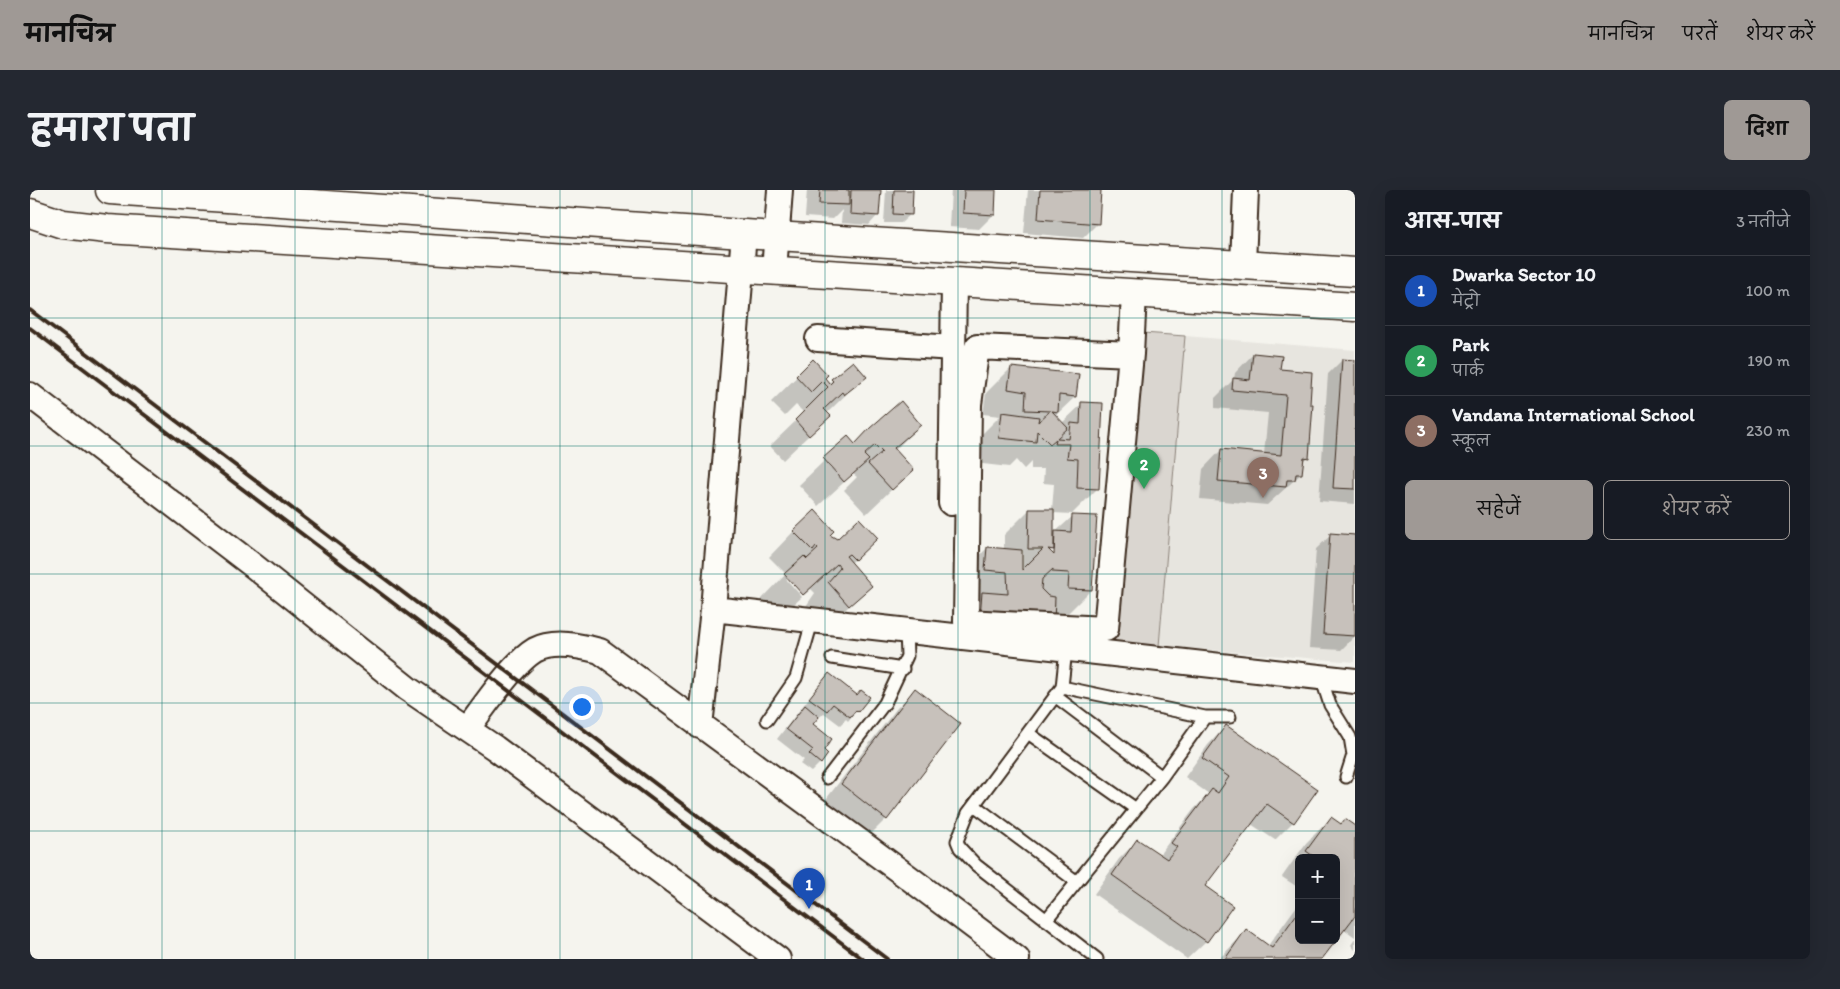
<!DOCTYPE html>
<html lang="hi">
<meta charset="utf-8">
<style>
body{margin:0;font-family:Itim,"Playpen Sans Deva",sans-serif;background:#242831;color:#f1f3f6}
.controls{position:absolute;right:15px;bottom:15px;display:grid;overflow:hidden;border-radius:8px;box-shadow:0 5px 20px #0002}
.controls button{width:45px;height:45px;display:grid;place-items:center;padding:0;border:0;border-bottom:1px solid #363941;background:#171b24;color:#f1f3f6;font:25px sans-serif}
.you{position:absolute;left:551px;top:516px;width:18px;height:18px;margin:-12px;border:4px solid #fff;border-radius:50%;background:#1a73e8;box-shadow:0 0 0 8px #1a73e833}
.badge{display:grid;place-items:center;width:32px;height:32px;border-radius:50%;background:#9f9995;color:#fff;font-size:16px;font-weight:700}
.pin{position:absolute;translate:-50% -41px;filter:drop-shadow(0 1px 2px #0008)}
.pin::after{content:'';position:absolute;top:26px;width:18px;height:15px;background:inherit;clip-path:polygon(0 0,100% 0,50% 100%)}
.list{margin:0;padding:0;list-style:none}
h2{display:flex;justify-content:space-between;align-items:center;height:65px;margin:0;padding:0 20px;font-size:21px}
h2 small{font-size:16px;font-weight:400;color:#9ea1a6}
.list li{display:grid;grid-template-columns:32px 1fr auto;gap:15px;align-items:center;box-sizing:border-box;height:70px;padding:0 20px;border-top:1px solid #363941}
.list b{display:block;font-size:19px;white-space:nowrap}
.list p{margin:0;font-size:16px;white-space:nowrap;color:#9ea1a6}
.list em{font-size:16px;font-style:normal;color:#9ea1a6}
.actions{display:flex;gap:10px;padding:15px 20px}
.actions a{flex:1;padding:11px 0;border:1px solid #9f9995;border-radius:8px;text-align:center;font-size:18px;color:#9f9995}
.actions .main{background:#9f9995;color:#111}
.map{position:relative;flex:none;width:1325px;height:769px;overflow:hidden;border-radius:8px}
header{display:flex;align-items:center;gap:30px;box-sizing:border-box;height:70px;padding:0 25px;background:#9f9995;color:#111}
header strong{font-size:24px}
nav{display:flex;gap:28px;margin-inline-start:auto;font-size:18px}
.intro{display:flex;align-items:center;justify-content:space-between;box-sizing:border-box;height:120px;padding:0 30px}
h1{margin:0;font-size:35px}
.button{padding:12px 22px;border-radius:8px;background:#9f9995;color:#111;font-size:18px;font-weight:700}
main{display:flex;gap:30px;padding:0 30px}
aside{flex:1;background:#171b24;border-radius:8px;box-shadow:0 5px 20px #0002}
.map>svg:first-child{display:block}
.built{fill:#e7e5df}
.green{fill:#dad6d0;stroke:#8a8077}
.shadow{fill:#0003;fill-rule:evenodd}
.building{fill:#c7c1bb;stroke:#3b2a1e}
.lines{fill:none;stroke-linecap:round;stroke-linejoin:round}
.service-casing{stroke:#3b2a1e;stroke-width:15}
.minor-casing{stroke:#3b2a1e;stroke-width:28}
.tertiary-casing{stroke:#3b2a1e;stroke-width:31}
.service{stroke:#fdfcf7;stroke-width:11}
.minor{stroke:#fdfcf7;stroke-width:24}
.tertiary{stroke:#fdfcf7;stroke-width:28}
.rail{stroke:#3b2a1e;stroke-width:4}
.grid{fill:none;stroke:#0f766e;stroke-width:1;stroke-opacity:0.55}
</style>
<header>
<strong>मानचित्र</strong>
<nav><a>मानचित्र</a><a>परतें</a><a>शेयर करें</a></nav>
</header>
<div class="intro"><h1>हमारा पता</h1><a class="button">दिशा</a></div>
<main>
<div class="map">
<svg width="1325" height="769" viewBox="0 0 1325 769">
<rect width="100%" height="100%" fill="#f5f4ee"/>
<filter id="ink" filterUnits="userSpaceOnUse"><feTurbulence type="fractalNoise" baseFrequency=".02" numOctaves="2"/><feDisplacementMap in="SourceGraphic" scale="10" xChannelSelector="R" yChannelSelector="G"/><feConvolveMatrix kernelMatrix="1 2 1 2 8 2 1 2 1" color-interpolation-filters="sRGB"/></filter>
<g filter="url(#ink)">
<path class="built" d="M1155 146 1325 160V472L1129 456Z"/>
<path class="green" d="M1099 142 1155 146 1129 456 1074 452Z"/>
<path class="shadow" d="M777 0H849L848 25 839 35 811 33 812 20 803 29 775 27Z
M856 0H882L881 24 871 33H854Z
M921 0H965L963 25 949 39 919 37Z
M998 0H1070L1067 34 1053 48 994 43Z
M1223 164 1249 180 1277 267 1272 272 1271 284 1237 315 1170 309 1173 279 1191 260 1234 264 1238 223 1185 218V208L1204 189 1205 183Z
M1312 170 1325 171V314L1289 311 1298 184Z
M783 171 798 194 823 172 835 186 797 223 799 226 753 270 740 256 774 223 766 215 755 226 741 212Z
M981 178 1045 207 1025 226 1032 233 1052 214 1067 299 1042 324 1023 323 1022 345 1043 326 1061 400 1036 425 927 429 950 406 930 404 932 384 957 358 974 360V345L999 320H1022L1024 294 1013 293 1014 279H1001V272L994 279 986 270 979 277 944 273 947 249 970 226 953 224 956 203ZM1023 358 1026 359 1025 368 1019 362Z
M890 235 865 260 882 280 836 324 814 300 827 287 823 284 788 316 769 295 818 248 824 255Z
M764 341 798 345 808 351 846 348 820 374 840 396 793 441 774 419 785 403 781 399 774 405 758 387 756 389 772 407 747 430 730 411 756 384 739 367Z
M1301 345 1325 346V446L1311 460 1279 458 1286 359Z
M790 494 826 506 838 507 818 531 816 529 810 535 794 523 782 534 792 560 790 573 781 582 770 574 774 570 747 549Z
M885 500 856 629 838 647 793 613 867 518Z
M1196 536 1263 632 1245 650 1221 634 1173 697 1201 716 1176 751 1157 769 1064 704 1089 669 1107 651 1129 665 1164 619 1179 604 1155 587 1178 555Z
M1301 628 1311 635 1325 637V747L1314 739 1306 668H1269V698L1252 687 1276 653Z
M1269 713V750L1291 769H1189L1216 741 1237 757Z
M1325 749V760L1321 755Z"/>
<path class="building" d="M790 0H819V15L789 14Z
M821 0H851L849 26 820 24Z
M864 0H883L882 25 863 24Z
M934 0H966L965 25 933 23Z
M1010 0H1071L1069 34 1008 29Z
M1223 163 1252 166 1250 179 1282 182 1280 214H1283L1279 268 1274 267 1272 284H1266L1265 290H1257L1256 297 1188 291 1191 259 1251 265 1256 205 1202 200 1203 188 1220 190Z
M783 169 798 185 795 188 800 194 803 191 801 189 823 171 837 187 814 205 812 202 794 219 801 226 779 246 765 230 798 197 792 191 781 202 766 186Z
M1312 169 1325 170V299L1303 298Z
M981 177 1049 184 1046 207 1029 205 1028 222 1022 221 1038 238 1027 248 1039 249 1041 233 1050 234 1051 212 1073 213 1069 299 1047 298 1048 269 1037 268 1039 254H1025L1026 249 1020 254 1007 241 1006 252 969 248 972 222 1009 227 1008 232 1020 221 995 220 996 202 978 199Z
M871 211 891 235 864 258 884 280 862 300 838 274 852 262 845 255 834 265 839 270 814 292 793 268 818 246 825 254 840 238Z
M999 319H1024V360L1018 359 1024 365 1025 341 1041 342 1042 325 1067 326 1062 400 1038 399 1039 383 1023 382V379L1012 389 1011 399 1018 406 1025 407 1024 433 950 429 952 402 978 404 977 382 955 380 957 357 992 360V380L1013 359H998Z
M785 320 804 341 800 345 807 349 829 328 848 348 825 370 819 364 816 366 842 396 819 416 798 392 810 378 807 374 773 405 754 384 774 366 777 369 788 359 786 357 783 361 763 341Z
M1300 343 1325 345V446L1293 444Z
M799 483 827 505 831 500 840 507 828 522 826 520 820 527 803 514 797 521 779 508Z
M885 498 931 534 857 630 811 594Z
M775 515 789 527 783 534 802 549 794 560 798 564 791 574 779 564 783 560 756 539Z
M1196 535 1288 599 1264 633 1237 614 1175 696 1203 716 1177 752 1082 685 1107 649 1137 669 1147 657 1141 653 1182 599 1188 603 1199 587 1172 568Z
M1301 627 1311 634 1315 629 1325 636V726L1292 769H1195L1216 739 1242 758 1269 721V750H1306V668H1286L1276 661Z"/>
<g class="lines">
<g class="service-casing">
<path id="service" d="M1036 459 1032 497 938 623 927 651 930 658 946 675 1067 769
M802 468 873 479
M1291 487 1300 515 1320 547 1323 565 1316 587
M1032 497 1175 527
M1025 506 1132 587
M737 530 766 488 782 432
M998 543 1106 619
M797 588 855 513 877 466 876 441
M944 615 1047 692
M1016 730 1132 587 1175 527H1200"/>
</g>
<g class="minor-casing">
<path id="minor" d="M1213 74 1216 0
M744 81 750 0
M788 149 923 158
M1101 164 947 157 939 214 936 432 1076 439 1101 164 1104 104
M0 205 225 377 378 499 465 558 748 769
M921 313 924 92
M683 419 1325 491
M670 536 683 419 714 44
M437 539C453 518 483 473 505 460 524 450 551 456 570 461L878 687 987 769"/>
</g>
<g class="tertiary-casing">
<path id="tertiary" d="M80 0 698 43 1325 82
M0 23 33 34 77 39 1325 117"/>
</g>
<use href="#service" class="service"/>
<use href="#minor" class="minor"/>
<use href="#tertiary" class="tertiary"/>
<path class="rail" d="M0 120 857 769
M0 138 833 769"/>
</g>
</g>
<path class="grid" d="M132 0V769M265 0V769M398 0V769M530 0V769M662 0V769M795 0V769M928 0V769M1060 0V769M1192 0V769M0 128H1325M0 256H1325M0 384H1325M0 513H1325M0 641H1325"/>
</svg>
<div class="controls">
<button>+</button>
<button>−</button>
</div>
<div class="you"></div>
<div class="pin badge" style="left:779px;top:719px;background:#1a4fb4">1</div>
<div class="pin badge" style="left:1114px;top:299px;background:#2e9e5b">2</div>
<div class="pin badge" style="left:1233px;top:308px;background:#8d6e63">3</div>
</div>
<aside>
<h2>आस-पास<small>3 नतीजे</small></h2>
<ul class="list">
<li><span class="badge" style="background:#1a4fb4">1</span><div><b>Dwarka Sector 10</b><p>मेट्रो</p></div><em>100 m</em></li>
<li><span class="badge" style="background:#2e9e5b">2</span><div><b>Park</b><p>पार्क</p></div><em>190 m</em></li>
<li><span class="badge" style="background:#8d6e63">3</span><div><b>Vandana International School</b><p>स्कूल</p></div><em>230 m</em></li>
</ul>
<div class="actions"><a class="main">सहेजें</a><a>शेयर करें</a></div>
</aside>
</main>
